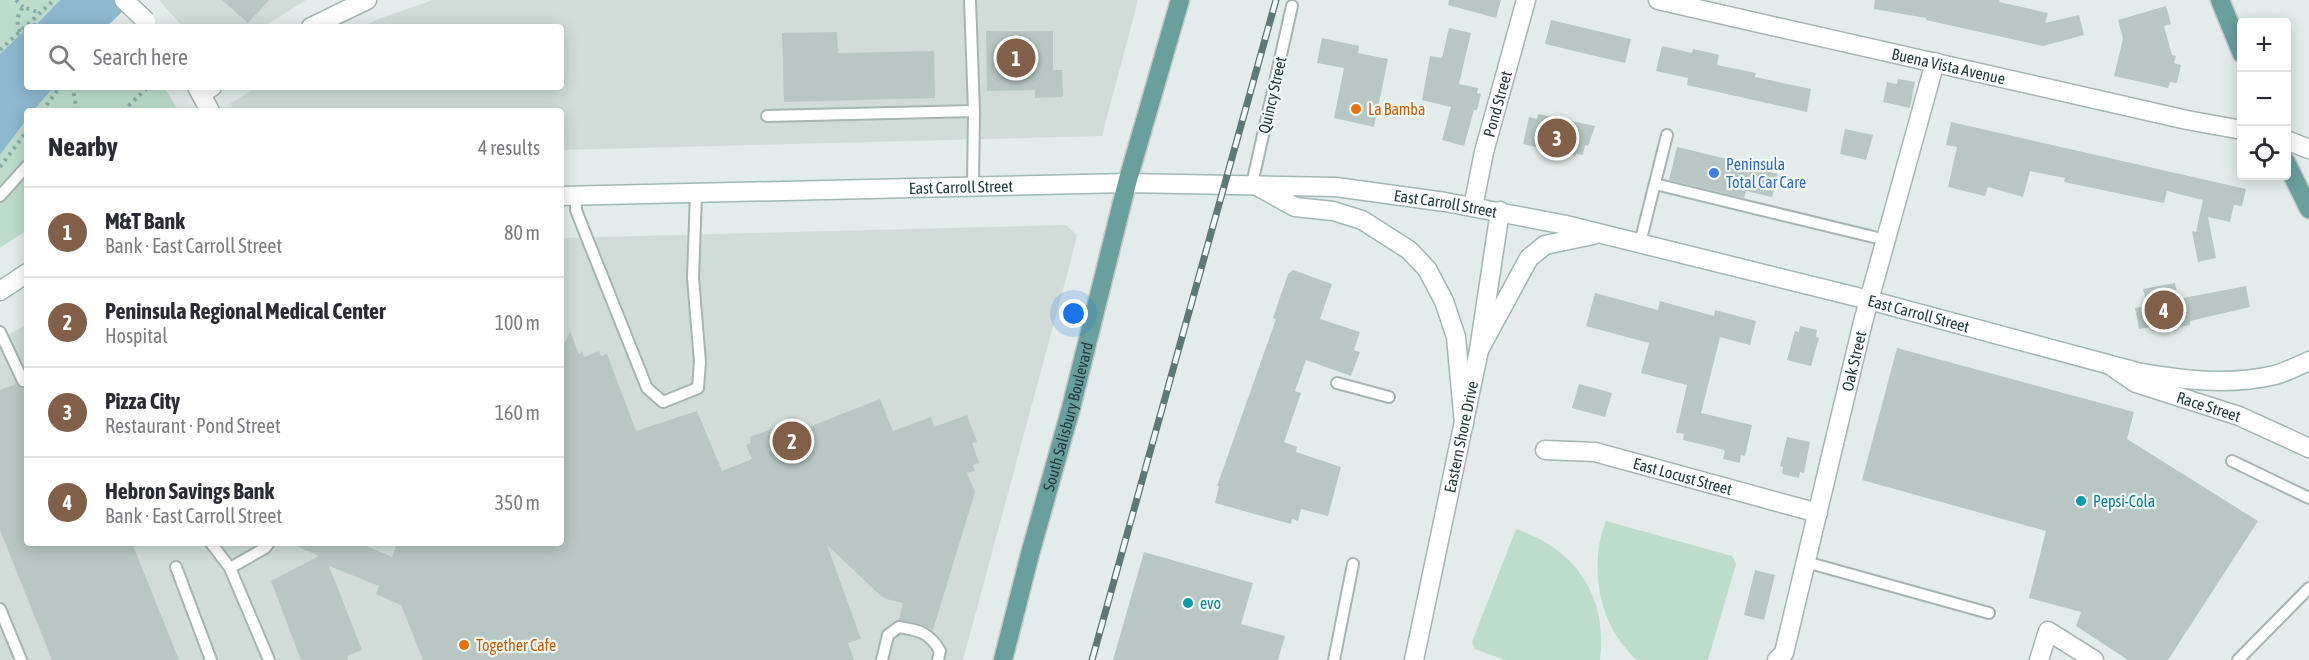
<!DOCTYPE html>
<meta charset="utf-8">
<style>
body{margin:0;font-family:"Asap Condensed",sans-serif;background:#f2f2f3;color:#2b2b33}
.controls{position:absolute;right:18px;top:18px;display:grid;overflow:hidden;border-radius:6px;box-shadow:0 3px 15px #0003}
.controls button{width:54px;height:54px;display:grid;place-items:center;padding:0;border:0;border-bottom:2px solid #e1e1e2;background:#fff;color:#2b2b33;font:30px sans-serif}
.you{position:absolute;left:1074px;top:314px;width:21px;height:21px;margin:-15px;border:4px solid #fff;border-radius:50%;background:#1a73e8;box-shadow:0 0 0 9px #1a73e833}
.badge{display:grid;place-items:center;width:39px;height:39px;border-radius:50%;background:#815f48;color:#fff;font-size:20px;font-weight:700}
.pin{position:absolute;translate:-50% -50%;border:3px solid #fff;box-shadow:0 2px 6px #0006}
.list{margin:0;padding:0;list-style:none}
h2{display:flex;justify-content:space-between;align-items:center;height:78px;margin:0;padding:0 24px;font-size:26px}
h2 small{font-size:20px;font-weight:400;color:#7c7c81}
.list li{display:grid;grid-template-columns:39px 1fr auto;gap:18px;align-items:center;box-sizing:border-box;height:90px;padding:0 24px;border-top:2px solid #e1e1e2}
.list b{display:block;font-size:22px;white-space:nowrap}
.list p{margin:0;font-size:20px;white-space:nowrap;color:#7c7c81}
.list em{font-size:20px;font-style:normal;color:#7c7c81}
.icon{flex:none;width:33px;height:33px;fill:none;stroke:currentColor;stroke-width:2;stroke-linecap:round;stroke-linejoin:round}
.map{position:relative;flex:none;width:2309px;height:660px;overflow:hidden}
.search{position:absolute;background:#fff;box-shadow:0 3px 15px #0003;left:24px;top:24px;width:540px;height:66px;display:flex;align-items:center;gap:15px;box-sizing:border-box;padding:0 21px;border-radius:6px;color:#7c7c81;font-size:22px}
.panel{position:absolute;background:#fff;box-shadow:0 3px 15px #0003;left:24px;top:108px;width:540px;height:438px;border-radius:6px}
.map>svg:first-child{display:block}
.built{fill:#d1dcd9}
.green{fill:#bddccb}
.water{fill:#8eb8ce}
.building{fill:#b8c7c3}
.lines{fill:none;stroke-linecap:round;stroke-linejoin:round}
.service-casing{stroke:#a6b4b2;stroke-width:14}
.minor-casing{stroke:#a6b4b2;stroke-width:21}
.tertiary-casing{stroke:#a6b4b2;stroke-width:21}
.secondary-casing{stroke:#a2b7b4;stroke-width:21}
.primary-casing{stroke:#c1c8c8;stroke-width:21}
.path{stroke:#85aea9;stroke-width:4;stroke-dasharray:3 4.5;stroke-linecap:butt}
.service{stroke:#fff;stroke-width:10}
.minor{stroke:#fff;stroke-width:18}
.tertiary{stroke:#fff;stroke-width:18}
.secondary{stroke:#fff;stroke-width:18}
.primary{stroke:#6a9f9c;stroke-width:18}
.rail-casing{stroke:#5e7876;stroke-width:7}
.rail{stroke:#f3f9f7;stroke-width:4.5;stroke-dasharray:14;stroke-linecap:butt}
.tertiary-bridge-casing{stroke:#a6b4b2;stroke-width:21;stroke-linecap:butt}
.tertiary-bridge{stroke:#fff;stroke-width:18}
.food-dot{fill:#e8710a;stroke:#f3f9f7;stroke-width:2}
.shop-dot{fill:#3f7fe0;stroke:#f3f9f7;stroke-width:2}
.culture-dot{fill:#0f9aa8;stroke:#f3f9f7;stroke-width:2}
.labels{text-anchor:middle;stroke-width:4.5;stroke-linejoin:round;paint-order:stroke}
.street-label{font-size:16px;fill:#233c3b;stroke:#f3f9f7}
.food-label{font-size:16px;fill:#c56008;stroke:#f3f9f7;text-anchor:start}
.shop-label{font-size:16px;fill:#366cbe;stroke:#f3f9f7;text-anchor:start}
.culture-label{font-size:16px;fill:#0d838f;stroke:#f3f9f7;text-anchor:start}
</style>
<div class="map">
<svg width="2309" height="660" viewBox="0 0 2309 660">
<rect width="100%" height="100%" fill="#e3ecea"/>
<path class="built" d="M159 0H306L263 27H183Z
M433 0H1138L1102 136 561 150V111H233L231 103 257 87H561V27H362L378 19Z
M1066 225 1077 235 1072 256 963 660H0V340L27 324V543H561V238Z"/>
<path class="green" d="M0 0H60L37 24 33 22 0 54Z
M54 87H164L179 111H33Z
M27 119V230L0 248V155Z
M1606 521 1732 556 1736 564 1708 660H1636C1628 651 1619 641 1613 630 1596 599 1592 554 1606 521Z
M1516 529C1576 549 1608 596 1600 660H1505L1475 649 1472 642Z"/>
<path class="water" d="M60 0H135L106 27H28L34 22 37 24Z
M27 28V87H54L33 111H27V119L0 155V54Z"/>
<path class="building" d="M222 0H269L248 23Z
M1449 0H1501L1496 18 1448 5Z
M1875 0H2000L1999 2 2048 13 2045 23 2079 15 2084 35 2043 46 1926 20V18L1874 9Z
M2166 6 2171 24 2164 26 2172 55 2176 56 2174 63 2181 65 2177 83 2170 82 2168 88 2114 76 2123 39 2118 20Z
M1551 20 1631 39 1625 63 1545 44Z
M1449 28 1471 33 1459 84 1478 88 1477 93 1481 94 1477 110H1474L1464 146 1442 140 1451 107 1422 100 1430 56 1442 58Z
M986 31H1053V70H1062L1063 97 1035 98V90L987 91Z
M837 32 838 53 934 51 935 98 784 102 782 33Z
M1322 38 1359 46 1358 53 1388 59 1374 127 1334 118 1344 68 1317 63Z
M1662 46 1692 53 1693 49 1712 53 1719 55 1717 65 1756 73 1755 77 1811 89 1807 112 1687 85 1688 78 1656 71Z
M1898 79 1915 82 1910 108 1883 102 1887 82 1897 84Z
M1538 114 1595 126 1588 146 1585 145 1583 155 1576 154V156L1523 144 1529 117 1537 119Z
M1951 122 2246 189 2242 206 2234 205 2230 222 2208 217 2216 258 2198 262 2192 231 2196 232 2203 200 2167 191 2164 203 2064 182 2065 178 2030 171 2023 197 1988 187 1985 196 1948 187 1957 147 1946 145Z
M1845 129 1873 135 1866 160 1840 154Z
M1677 147 1752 165 1751 167 1778 174 1772 197 1746 191 1744 198 1669 180Z
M1293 270 1332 284 1320 319 1360 332 1354 350 1360 352 1351 376 1306 360 1295 391 1301 393 1284 442 1297 447 1296 452 1341 467 1328 516 1301 509 1298 521 1292 519 1291 524 1215 503 1219 486H1217L1276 319 1273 318 1288 274Z
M2175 283 2178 299 2246 286 2250 307 2190 321V325L2168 329 2167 324 2139 329 2135 308 2147 306 2143 289Z
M1595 293 1658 310 1660 301 1714 316 1715 310 1756 321 1750 345 1720 337 1701 413 1752 425 1745 456 1741 455 1740 463 1723 459 1725 451 1721 449 1683 440 1684 434 1676 433 1687 385 1641 373 1649 343 1586 326Z
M1800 326 1817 330 1816 337 1819 338 1811 366 1787 360 1795 331 1799 332Z
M570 331 579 354 582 351 584 357 599 351 601 356 607 354 636 431 697 411 722 471 752 459 746 445 751 443 750 437 795 420 797 425 802 423 804 429 880 399 893 431 931 417 934 427 967 415 977 442 972 443 979 463 973 465 975 471 967 473 975 492 933 630 920 624 899 620 903 603 886 599 880 595 827 545 861 639 848 643 854 660H423L401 605 376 594 379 586 329 566 362 650 347 656 348 660H301L271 581 319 556 290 543H359L392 557 397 543H561V352Z
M1897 348 2134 412 2127 439 2258 521 2168 660H2128L2076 626 2081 612 2029 598 2046 531 1862 480Z
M16 384 22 388 27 387V543H132L179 660H52L0 530V390Z
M1579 384 1612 393 1605 417 1572 408Z
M1787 437 1810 442 1804 473 1800 472 1799 478 1782 474 1783 467 1780 466Z
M1144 552 1253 583 1241 624 1285 636 1278 660H1113Z
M1755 570 1775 575 1764 620 1744 615Z"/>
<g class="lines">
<g class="service-casing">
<path id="service" d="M970 0 974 111 973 185
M767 116 974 111
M1252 184 1292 6
M1655 184 1886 240
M0 196 27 166
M576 196V210L585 233 647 388 663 402 698 388 700 362 693 278 696 193
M1640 243 1667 135
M0 332 23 381
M1337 383 1389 397
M2232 461 2309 498
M211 543 230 568 269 660
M1806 562 1989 613
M176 567 211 660
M230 568 265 548 269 543
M0 609 21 660
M882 660 888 635 899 627C919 630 930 633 940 651L938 660
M1334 660 1353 564
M2238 660 2309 588"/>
</g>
<g class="minor-casing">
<g id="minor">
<path id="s1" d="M1658 0 2187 120 2242 130"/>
<path d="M311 27 367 0"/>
<path d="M201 94 212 87"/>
<path d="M2286 140 2309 149"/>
<path id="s2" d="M1473 207 1484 152 1526 0"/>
<path id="s3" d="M2110 365 2136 383 2239 416 2309 448"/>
<path id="s4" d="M1545 450 1595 452 1818 513"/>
<path id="s5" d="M1777 660 1784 653 1863 322 1935 62"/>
<path d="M2039 660 2048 631 2094 660"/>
</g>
</g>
<g class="tertiary-casing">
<g id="tertiary">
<path d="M197 87 210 111"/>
<path id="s6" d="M1414 660 1479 350 1500 211"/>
</g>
</g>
<g class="secondary-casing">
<g id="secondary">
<path d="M1257 186 1295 207 1333 211 1362 220 1409 250 1427 269 1444 301 1456 337 1464 424"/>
<path id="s7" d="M561 196 1127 183 1336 187 1445 202 1566 225 1869 300 2137 372C2183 380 2229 386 2275 375 2286 372 2298 366 2309 361"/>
<path d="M0 291 27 273"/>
<path d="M1479 350 1529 258 1545 245 1593 235"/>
</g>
</g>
<g class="primary-casing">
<g id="primary">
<path d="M2220 0 2242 54"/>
<path d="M2286 162 2309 209"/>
<path id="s8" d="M1003 660 1030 554 1071 408 1127 183 1180 0"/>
</g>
</g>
<path class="path" d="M16 0 23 7
M20 32C16 22 17 16 23 7L40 13
M0 50 54 0
M70 87 73 90 77 111
M42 111 60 87
M123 111 148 87
M0 167 27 131"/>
<use href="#service" class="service"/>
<use href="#minor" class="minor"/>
<use href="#tertiary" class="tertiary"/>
<use href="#secondary" class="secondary"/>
<use href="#primary" class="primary"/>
<g class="rail-casing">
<path id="rail" d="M1092 660 1276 0"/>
</g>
<use href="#rail" class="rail"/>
<g class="tertiary-bridge-casing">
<path id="tertiary-bridge" d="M124 0 146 21"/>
</g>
<use href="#tertiary-bridge" class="tertiary-bridge"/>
</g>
<g class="food-dot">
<circle cx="1356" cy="109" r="6"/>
<circle cx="464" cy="645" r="6"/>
</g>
<circle class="shop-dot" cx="1714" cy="173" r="6"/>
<g class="culture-dot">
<circle cx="2081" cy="501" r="6"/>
<circle cx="1188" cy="603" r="6"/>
</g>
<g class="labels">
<g class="street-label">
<text dy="6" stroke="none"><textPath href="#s1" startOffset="298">Buena Vista Avenue</textPath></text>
<text transform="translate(1272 95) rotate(-77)" y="6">Quincy Street</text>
<text dy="6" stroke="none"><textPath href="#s2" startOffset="106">Pond Street</textPath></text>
<text dy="6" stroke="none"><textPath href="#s7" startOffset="400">East Carroll Street</textPath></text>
<text dy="6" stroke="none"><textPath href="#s7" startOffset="886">East Carroll Street</textPath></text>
<text dy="6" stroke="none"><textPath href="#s7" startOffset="1372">East Carroll Street</textPath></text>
<text dy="6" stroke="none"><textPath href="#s5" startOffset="310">Oak Street</textPath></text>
<text dy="6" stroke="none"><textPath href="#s3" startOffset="108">Race Street</textPath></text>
<text dy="6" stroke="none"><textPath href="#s8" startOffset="252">South Salisbury Boulevard</textPath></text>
<text dy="6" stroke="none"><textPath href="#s6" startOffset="228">Eastern Shore Drive</textPath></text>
<text dy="6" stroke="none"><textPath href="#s4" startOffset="141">East Locust Street</textPath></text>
</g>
<g class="food-label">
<text x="1368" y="115">La Bamba</text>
<text x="476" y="651">Together Cafe</text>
</g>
<g class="shop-label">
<text x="1726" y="170">Peninsula<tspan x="1726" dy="18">Total Car Care</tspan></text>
</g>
<g class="culture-label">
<text x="2093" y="507">Pepsi-Cola</text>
<text x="1200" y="609">evo</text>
</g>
</g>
</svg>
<div class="controls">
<button>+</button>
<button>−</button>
<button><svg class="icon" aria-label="locate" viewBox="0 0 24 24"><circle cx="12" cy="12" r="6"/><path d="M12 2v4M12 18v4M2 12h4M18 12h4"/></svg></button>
</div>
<div class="you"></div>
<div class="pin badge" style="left:1016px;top:58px">1</div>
<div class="pin badge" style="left:792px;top:441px">2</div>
<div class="pin badge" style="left:1557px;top:138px">3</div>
<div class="pin badge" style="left:2164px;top:310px">4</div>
<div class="search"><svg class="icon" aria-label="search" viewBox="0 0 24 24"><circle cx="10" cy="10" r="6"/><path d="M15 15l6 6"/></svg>Search here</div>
<section class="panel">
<h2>Nearby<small>4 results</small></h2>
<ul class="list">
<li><span class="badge">1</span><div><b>M&amp;T Bank</b><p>Bank · East Carroll Street</p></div><em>80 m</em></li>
<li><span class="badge">2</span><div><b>Peninsula Regional Medical Center</b><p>Hospital</p></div><em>100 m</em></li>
<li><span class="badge">3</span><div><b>Pizza City</b><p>Restaurant · Pond Street</p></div><em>160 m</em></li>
<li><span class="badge">4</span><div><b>Hebron Savings Bank</b><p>Bank · East Carroll Street</p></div><em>350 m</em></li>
</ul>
</section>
</div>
